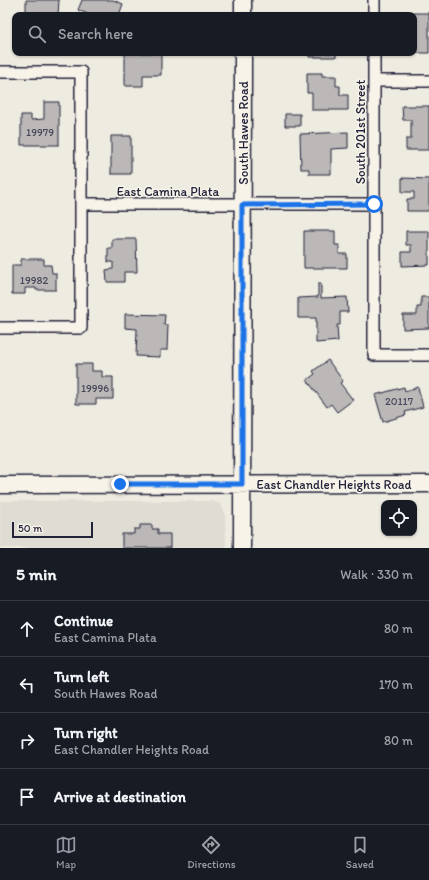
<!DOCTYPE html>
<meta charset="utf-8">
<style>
body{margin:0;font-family:Itim,sans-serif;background:#20242c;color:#f1f3f6}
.controls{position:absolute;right:12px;bottom:12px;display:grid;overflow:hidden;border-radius:8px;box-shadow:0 1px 3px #0004}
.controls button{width:36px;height:36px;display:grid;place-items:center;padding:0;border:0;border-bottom:1px solid #363941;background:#171b24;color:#f1f3f6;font:20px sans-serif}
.scale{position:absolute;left:12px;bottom:10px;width:81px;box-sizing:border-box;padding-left:4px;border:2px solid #22223b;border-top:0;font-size:11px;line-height:14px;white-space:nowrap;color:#22223b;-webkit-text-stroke:3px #f7f3e8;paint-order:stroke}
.stop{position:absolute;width:12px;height:12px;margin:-9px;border:3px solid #1a73e8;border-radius:50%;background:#fff}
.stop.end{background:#1a73e8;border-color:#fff;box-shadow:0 1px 4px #0008}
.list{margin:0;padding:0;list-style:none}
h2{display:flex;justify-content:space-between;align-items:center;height:52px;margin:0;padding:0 16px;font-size:17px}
h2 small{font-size:13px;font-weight:400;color:#9ea1a6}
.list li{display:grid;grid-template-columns:26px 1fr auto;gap:12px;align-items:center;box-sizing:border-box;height:56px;padding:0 16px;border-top:1px solid #363941}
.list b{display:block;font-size:15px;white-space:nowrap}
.list p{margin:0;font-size:13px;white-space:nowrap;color:#9ea1a6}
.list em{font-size:13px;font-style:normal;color:#9ea1a6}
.icon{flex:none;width:22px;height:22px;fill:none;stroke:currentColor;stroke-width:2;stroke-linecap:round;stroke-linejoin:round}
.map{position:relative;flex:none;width:429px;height:548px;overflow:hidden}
.search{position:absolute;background:#171b24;box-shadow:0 1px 3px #0004;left:12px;right:12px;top:12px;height:44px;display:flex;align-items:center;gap:10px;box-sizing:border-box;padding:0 14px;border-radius:8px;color:#9ea1a6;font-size:15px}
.sheet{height:276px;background:#171b24}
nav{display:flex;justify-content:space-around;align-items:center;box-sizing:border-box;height:56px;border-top:1px solid #363941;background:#171b24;font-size:11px;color:#9ea1a6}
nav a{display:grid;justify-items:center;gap:2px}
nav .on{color:#9495a2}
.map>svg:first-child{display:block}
.built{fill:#dfdcd4}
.building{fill:#bbb8b7;stroke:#22223b}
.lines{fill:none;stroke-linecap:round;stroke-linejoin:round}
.street-casing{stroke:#22223b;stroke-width:14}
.secondary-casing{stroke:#22223b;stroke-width:19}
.street{stroke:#f7f3e8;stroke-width:11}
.secondary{stroke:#f7f3e8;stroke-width:16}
.route{stroke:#1a73e8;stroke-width:5}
.labels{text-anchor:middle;stroke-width:3;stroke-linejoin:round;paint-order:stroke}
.number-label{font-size:11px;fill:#48485a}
.street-label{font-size:13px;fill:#22223b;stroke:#f7f3e8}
</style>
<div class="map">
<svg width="429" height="548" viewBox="0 0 429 548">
<rect width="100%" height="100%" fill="#eeebe1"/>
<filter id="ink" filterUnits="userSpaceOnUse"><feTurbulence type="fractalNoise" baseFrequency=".025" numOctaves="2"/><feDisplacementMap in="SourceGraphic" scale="8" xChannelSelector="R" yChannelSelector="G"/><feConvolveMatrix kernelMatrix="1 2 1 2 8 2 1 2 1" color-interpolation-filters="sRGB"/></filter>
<g filter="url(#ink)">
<path class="built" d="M0 501H212L218 503 221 505 225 513 226 548H0Z"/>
<path class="building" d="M26 0H59L58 15H26Z
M82 0H113L123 4 119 15H88V14L78 10Z
M412 13H429V53H414V15H412Z
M125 53H161V75H143V86H125Z
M309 53H336V57H309Z
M307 73H322V76H336V86H340V95H348V110H312V93H307Z
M44 102H59V145H21V115H31V120L44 119Z
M402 106H429V150H406V139H411V120H403Z
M285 114H300V126H285Z
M348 132V148L331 149V174H309V169H301L300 134Z
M111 136H131V174H111Z
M402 178 429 179V211H407V199H414V192H402Z
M304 231H335V245H339V254H347V268H304Z
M406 231H429V265L402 266V252H411V245H406Z
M112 239H136L137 272H124V282H107L106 270 113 269V262H108V248H112Z
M21 259H44V265H51L52 273H56V290H36V288H25V294H12V265H21Z
M318 284H321V298L347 297 348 312H340V325H337L338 341 316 343V318H298V298L318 297Z
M421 297H429V328L403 329V315H417V307H421Z
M125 314 165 315 164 325H168L167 350H160V357L136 356 137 329 125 328Z
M328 360 343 381 340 383 353 400 337 412 331 404 327 407 307 380 315 374 313 371Z
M76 364H92V371H102V377H113V399H96V404H76Z
M404 387 405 391 418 387 423 407 405 412 406 415 383 422 375 395Z
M140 525H152V529H158V534H170V548H122V534H134V529H140Z"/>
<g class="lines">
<g class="street-casing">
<path id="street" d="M374 0V15
M374 53V355H429
M0 72H81V328H0
M374 81H429
M81 204H374"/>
</g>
<g class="secondary-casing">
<path id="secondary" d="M243 15V0
M0 485 429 484
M242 548 243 53"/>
</g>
<use href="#street" class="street"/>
<use href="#secondary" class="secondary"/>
</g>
</g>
<g class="lines" filter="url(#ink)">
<path class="route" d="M120 484H242V205L374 204"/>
</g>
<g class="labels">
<g class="number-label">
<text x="40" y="136">19979</text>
<text x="34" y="284">19982</text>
<text x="95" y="392">19996</text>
<text x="399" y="405">20117</text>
</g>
<g class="street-label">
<text transform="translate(360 132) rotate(-90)" y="5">South 201st Street</text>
<text transform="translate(243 133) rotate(-90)" y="5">South Hawes Road</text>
<text x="168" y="196">East Camina Plata</text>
<text x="334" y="489">East Chandler Heights Road</text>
</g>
</g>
</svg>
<div class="controls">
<button><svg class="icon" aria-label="locate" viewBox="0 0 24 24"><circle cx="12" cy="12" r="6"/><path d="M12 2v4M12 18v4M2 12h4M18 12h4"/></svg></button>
</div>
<div class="scale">50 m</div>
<div class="stop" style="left:374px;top:204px"></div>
<div class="stop end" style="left:120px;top:484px"></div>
<div class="search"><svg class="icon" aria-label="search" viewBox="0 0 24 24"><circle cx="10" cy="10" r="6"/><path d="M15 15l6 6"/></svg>Search here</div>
</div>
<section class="sheet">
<h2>5 min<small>Walk · 330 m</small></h2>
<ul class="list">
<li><svg class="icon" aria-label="ahead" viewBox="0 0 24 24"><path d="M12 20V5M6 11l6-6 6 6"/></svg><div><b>Continue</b><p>East Camina Plata</p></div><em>80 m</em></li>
<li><svg class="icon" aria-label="left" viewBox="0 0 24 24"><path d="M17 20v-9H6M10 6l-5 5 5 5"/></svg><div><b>Turn left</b><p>South Hawes Road</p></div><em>170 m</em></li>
<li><svg class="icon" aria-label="right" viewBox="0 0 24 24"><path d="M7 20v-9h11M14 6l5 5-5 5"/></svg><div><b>Turn right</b><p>East Chandler Heights Road</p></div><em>80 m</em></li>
<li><svg class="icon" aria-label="arrive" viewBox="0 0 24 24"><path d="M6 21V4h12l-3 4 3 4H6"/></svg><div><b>Arrive at destination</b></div></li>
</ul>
</section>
<nav>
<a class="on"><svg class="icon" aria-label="map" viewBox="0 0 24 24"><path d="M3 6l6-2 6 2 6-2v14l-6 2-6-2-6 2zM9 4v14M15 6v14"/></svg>Map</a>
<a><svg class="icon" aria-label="directions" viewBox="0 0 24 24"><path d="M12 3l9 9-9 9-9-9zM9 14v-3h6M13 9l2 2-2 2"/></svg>Directions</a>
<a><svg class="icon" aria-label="saved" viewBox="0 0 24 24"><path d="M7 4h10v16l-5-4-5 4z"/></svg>Saved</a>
</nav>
